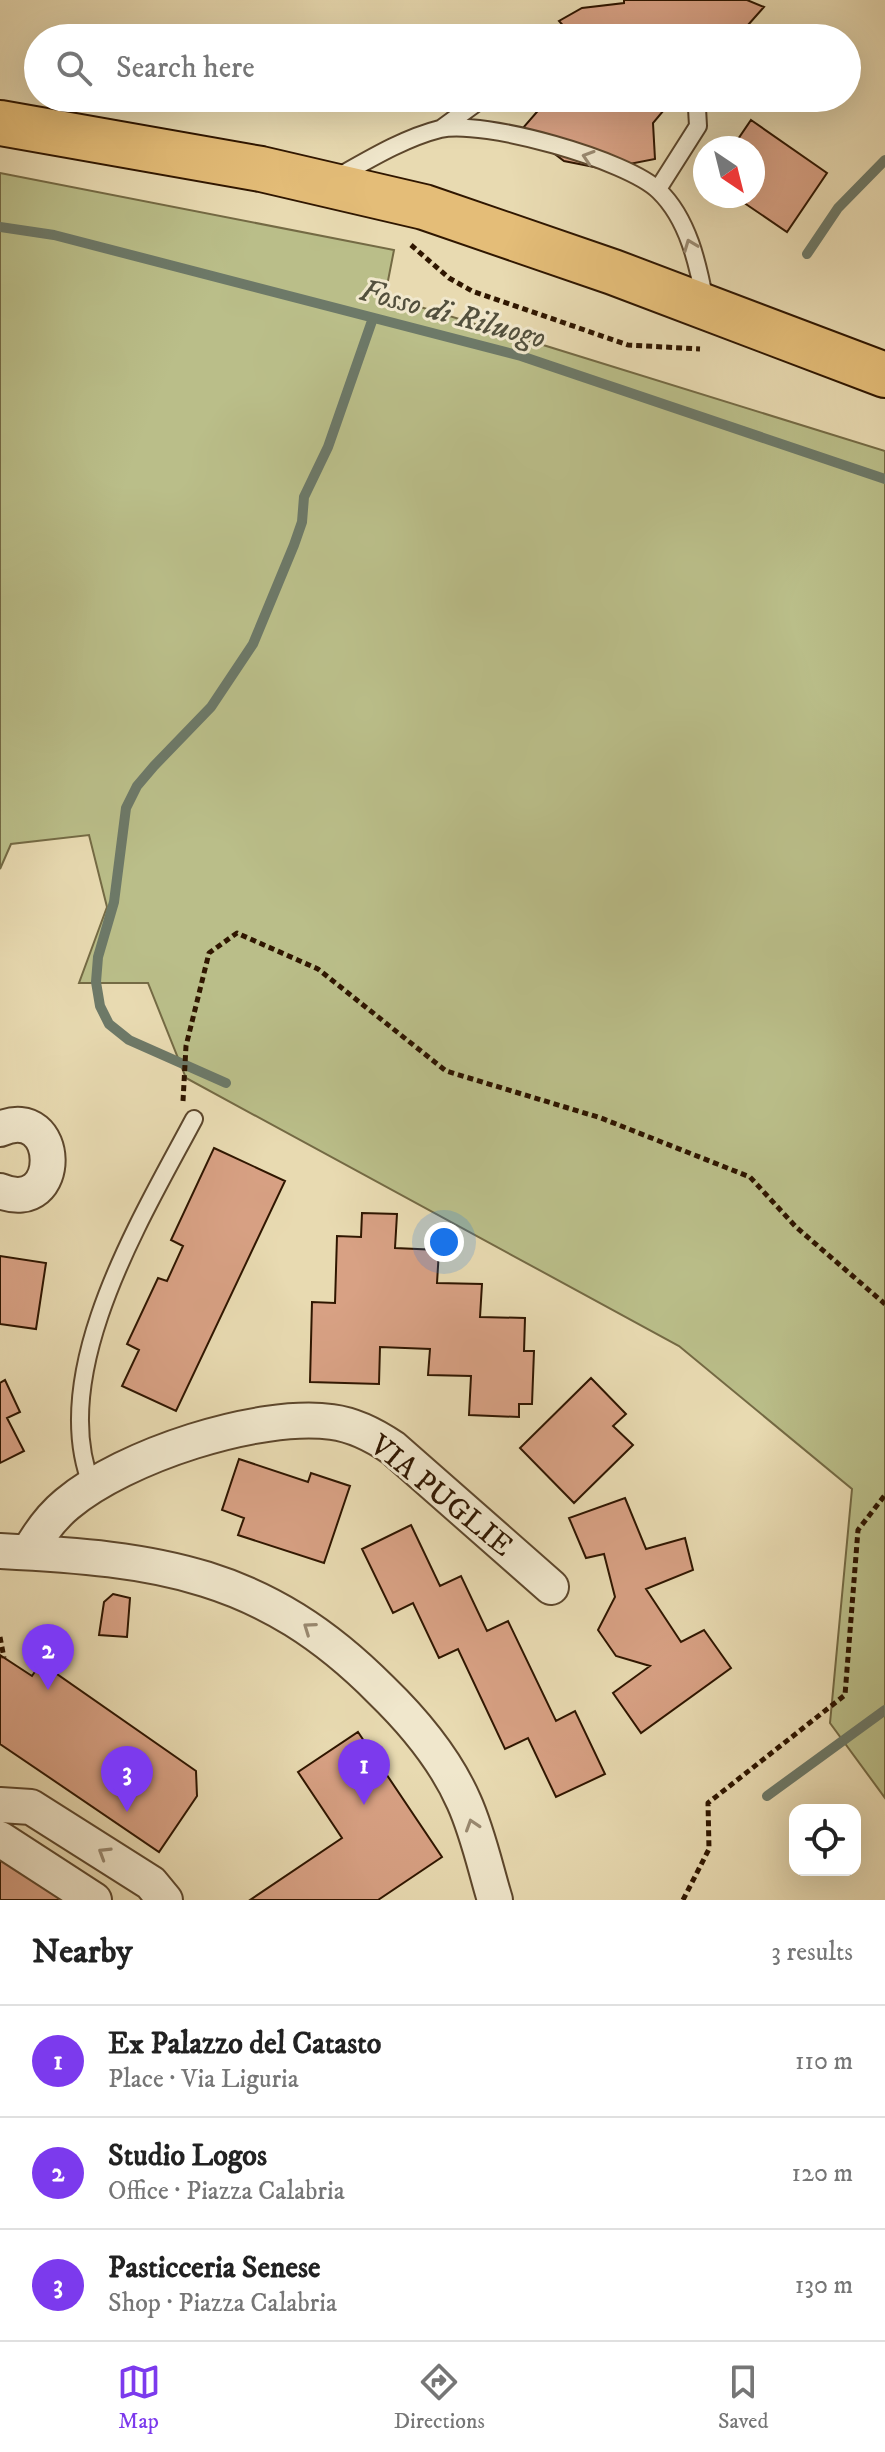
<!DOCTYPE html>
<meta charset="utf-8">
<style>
body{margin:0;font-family:"IM FELL DW Pica",serif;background:#f2f2f2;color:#222}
.controls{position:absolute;right:24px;bottom:24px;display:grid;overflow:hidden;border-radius:16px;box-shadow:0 8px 32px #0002}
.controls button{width:72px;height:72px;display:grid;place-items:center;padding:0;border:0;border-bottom:2px solid #e0e0e0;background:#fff;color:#222;font:40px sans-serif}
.compass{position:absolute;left:693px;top:136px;width:72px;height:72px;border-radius:50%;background:#fff;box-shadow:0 8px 32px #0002;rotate:145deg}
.you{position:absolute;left:444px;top:1242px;width:28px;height:28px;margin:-20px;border:6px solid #fff;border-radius:50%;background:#1a73e8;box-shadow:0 0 0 12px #1a73e833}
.badge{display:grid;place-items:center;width:52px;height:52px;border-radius:50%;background:#7c3aed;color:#fff;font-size:26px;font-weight:700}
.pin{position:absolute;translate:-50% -66px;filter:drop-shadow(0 2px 4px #0008)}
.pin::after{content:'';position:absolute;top:42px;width:28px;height:24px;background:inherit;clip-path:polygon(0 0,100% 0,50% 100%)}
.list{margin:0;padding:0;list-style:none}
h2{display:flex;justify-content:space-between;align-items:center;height:104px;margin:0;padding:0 32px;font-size:34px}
h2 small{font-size:26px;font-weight:400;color:#767676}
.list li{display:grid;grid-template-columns:52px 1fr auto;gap:24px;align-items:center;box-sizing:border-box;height:112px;padding:0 32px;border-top:2px solid #e0e0e0}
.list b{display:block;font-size:30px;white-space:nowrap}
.list p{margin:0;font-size:26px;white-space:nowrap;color:#767676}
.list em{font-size:26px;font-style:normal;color:#767676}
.icon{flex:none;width:44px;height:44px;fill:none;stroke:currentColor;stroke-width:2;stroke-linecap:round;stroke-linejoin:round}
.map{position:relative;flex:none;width:885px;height:1900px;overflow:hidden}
.search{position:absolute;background:#fff;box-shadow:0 8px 32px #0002;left:24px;right:24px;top:24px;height:88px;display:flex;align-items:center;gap:20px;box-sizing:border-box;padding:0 28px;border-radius:44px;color:#767676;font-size:30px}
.sheet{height:440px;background:#fff}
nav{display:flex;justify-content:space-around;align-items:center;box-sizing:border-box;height:112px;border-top:2px solid #e0e0e0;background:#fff;font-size:22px;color:#767676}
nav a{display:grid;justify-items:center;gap:4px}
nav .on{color:#7c3aed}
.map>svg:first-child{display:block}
.green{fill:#babe89;stroke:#746a44;stroke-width:2}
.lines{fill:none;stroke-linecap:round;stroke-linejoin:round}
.stream{stroke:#6d7968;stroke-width:10}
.building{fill:#d8a184;stroke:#2f1600;stroke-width:2}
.lane-casing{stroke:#5d472c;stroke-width:20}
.street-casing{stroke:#5d472c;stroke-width:38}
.primary-casing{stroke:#2f1600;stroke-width:48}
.path{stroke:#2f1600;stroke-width:5;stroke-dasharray:6 4;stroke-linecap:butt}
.lane{stroke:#f0e7cc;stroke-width:16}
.street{stroke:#f0e7cc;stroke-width:34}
.primary{stroke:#e4bd78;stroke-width:44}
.oneway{stroke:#998970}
.labels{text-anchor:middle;stroke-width:6;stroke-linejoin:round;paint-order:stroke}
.street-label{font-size:30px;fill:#2f1600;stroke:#f0e7cc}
.water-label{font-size:32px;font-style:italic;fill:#53503d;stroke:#f0e7cc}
</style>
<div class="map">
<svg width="885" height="1900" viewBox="0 0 885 1900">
<rect width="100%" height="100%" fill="#e8dab1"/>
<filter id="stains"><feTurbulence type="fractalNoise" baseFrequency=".0025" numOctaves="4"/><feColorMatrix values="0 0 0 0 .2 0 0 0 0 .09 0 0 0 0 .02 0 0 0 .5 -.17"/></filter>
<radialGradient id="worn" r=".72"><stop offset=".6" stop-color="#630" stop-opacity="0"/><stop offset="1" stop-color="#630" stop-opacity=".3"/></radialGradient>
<path class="green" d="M0 173 394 250 385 296 885 451V1798L830 1723 852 1489 679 1346 186 1078 148 983H79L107 907 89 835 11 844 0 869Z"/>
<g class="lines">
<path class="stream" d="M0 227 54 235 521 356 885 479
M807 254 838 208 885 160
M226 1083 129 1040 109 1024 100 1006 96 982 98 957 114 902 126 808 137 786 154 766 211 707 253 644 294 545 302 522 304 497 328 447 373 318
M767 1796 885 1710"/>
</g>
<path class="building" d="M624 0H747L764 7 748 25 774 38H703L665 31H624L596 38H574L559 21 582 8 624 3Z
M549 98H674L653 123 655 159 604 169 564 161 522 129Z
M751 120 827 173 787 232 734 196H753V148H732Z
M214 1148 285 1181 176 1411 122 1386 139 1350 127 1344 158 1278 167 1281 183 1246 171 1240Z
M362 1213 397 1214 395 1248 439 1250 437 1283 482 1284 480 1317 525 1318 524 1351H534L532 1404H519V1417L469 1415 471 1376 428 1375 430 1349 380 1347 379 1384 310 1382 312 1302 335 1303 337 1236 361 1237Z
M0 1256 46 1263 36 1329 0 1324Z
M591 1378 626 1414 613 1426 633 1445 574 1503 520 1448Z
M5 1380 20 1412 7 1418 24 1451 0 1463V1383Z
M239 1459 308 1482 311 1473 350 1486 324 1563 238 1535 244 1518 222 1510Z
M625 1498 646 1549 685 1538 693 1570 646 1589 681 1642 704 1630 731 1668 641 1733 613 1693 650 1666 616 1656 598 1630 615 1597 604 1554 586 1558 569 1518Z
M411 1525 440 1586 461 1576 487 1631 508 1621 556 1721 575 1711 605 1774 556 1797 528 1738 505 1749 458 1649 439 1658 413 1603 393 1613 362 1549Z
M113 1594 130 1598 127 1637 99 1635 104 1602Z
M0 1655 32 1676 41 1663 196 1771 197 1796 159 1852 0 1744Z
M358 1732 442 1857 378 1900H250L342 1838 298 1772Z
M0 1859 62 1900H0Z"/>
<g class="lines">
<g class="lane-casing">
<path id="lane" d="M442 128 483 98
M336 178C368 160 404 138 440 129 483 119 628 160 659 191 688 219 698 264 705 302
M658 189 698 126 697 108 688 98
M92 1486C46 1373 142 1217 194 1119"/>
</g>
<g class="street-casing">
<path id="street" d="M0 1129C62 1102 65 1217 0 1191
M0 1551C158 1559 264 1572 381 1690 413 1721 446 1761 464 1802 478 1833 485 1867 495 1900
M29 1552C39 1534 50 1518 67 1504 124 1456 258 1412 332 1422 355 1425 374 1435 393 1448L551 1587
M0 1805 31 1807 151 1883 165 1900
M0 1839 94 1900"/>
</g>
<g class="primary-casing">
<path id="primary" d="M0 123 261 169 424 207 613 272 885 375"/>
</g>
<path class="path" d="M411 245 449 278 472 291 628 345 700 349
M183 1101 186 1046 209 953 237 933 318 969 446 1071 601 1118 750 1177 796 1227 885 1304
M0 1637 4 1658
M683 1900 709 1849 708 1803 845 1695 858 1530 885 1495"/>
<use href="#lane" class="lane"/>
<use href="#street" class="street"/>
<use href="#primary" class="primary"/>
</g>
<defs><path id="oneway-chevron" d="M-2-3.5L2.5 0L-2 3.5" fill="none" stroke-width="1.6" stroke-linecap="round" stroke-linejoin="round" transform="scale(2)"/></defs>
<g class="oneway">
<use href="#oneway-chevron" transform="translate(588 157) rotate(-162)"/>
<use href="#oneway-chevron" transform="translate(690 245) rotate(-111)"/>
<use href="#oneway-chevron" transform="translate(309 1628) rotate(-145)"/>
<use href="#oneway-chevron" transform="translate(472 1825) rotate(-108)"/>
<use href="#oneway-chevron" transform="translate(104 1853) rotate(-148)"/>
</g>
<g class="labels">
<g class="street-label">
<text transform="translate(442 1495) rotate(39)" y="10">VIA PUGLIE</text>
</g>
<g class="water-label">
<text transform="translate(453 313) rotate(15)" y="11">Fosso di Riluogo</text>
</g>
</g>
<rect width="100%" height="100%" filter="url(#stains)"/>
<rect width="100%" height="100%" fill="url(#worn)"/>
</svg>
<div class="controls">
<button><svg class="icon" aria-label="locate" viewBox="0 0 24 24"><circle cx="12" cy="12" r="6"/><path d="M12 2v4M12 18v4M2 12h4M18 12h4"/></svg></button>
</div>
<svg class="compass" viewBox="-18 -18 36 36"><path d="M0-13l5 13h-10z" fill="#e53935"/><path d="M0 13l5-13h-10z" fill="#767676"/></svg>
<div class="you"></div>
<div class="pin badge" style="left:364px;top:1805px">1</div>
<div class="pin badge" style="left:48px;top:1690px">2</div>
<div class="pin badge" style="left:127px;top:1812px">3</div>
<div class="search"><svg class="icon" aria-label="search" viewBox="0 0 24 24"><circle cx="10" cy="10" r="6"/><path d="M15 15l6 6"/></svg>Search here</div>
</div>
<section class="sheet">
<h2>Nearby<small>3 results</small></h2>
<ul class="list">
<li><span class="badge">1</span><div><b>Ex Palazzo del Catasto</b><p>Place · Via Liguria</p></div><em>110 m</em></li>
<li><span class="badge">2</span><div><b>Studio Logos</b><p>Office · Piazza Calabria</p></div><em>120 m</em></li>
<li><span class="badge">3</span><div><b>Pasticceria Senese</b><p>Shop · Piazza Calabria</p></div><em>130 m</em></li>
</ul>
</section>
<nav>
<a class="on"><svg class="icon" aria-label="map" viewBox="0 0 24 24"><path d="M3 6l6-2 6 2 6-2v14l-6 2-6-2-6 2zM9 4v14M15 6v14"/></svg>Map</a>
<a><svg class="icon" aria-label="directions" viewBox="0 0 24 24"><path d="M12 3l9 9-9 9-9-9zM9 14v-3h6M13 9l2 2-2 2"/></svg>Directions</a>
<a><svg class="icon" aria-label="saved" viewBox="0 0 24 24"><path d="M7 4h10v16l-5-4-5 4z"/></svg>Saved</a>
</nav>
